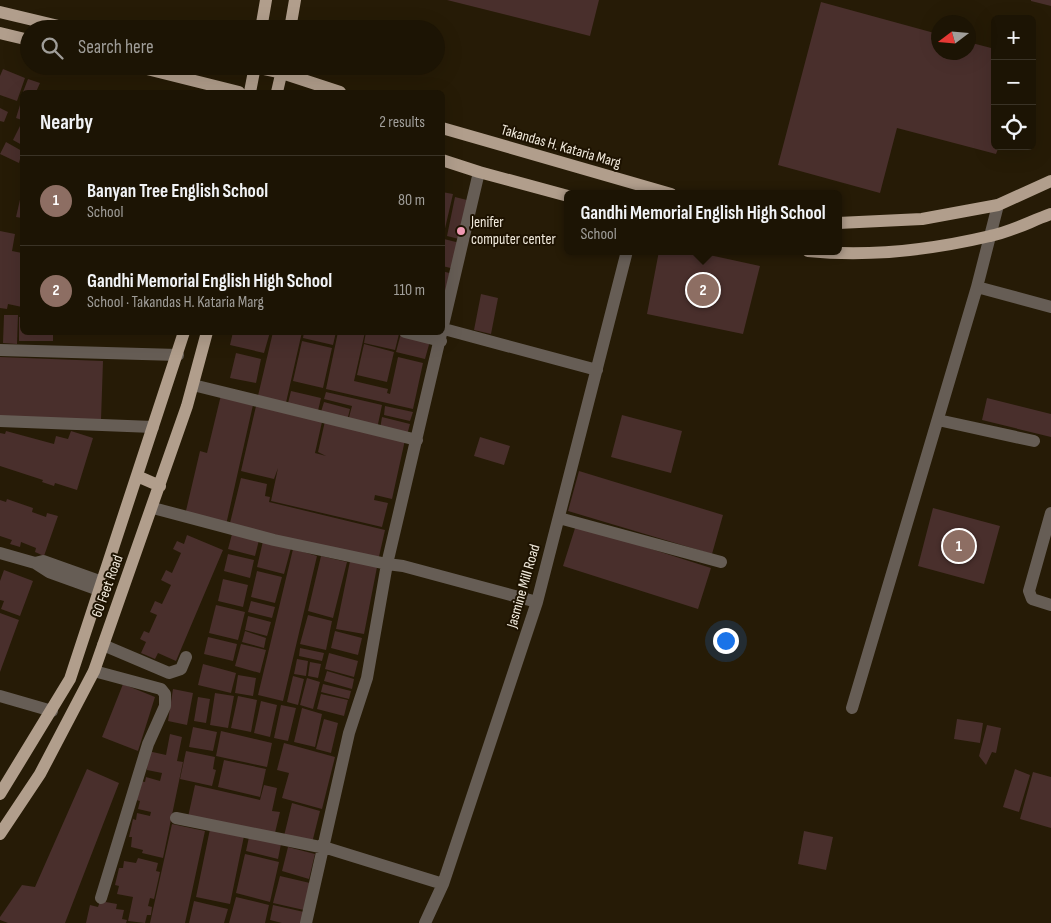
<!DOCTYPE html>
<meta charset="utf-8">
<style>
body{margin:0;font-family:"Sofia Sans Condensed",sans-serif;background:#292113;color:#f1f3f6}
.controls{position:absolute;right:15px;top:15px;display:grid;overflow:hidden;border-radius:8px;box-shadow:0 5px 20px #0002}
.controls button{width:45px;height:45px;display:grid;place-items:center;padding:0;border:0;border-bottom:1px solid #3a3326;background:#1c1404;color:#f1f3f6;font:25px sans-serif}
.compass{position:absolute;left:931px;top:15px;width:45px;height:45px;border-radius:50%;background:#1c1404;box-shadow:0 5px 20px #0002;rotate:254deg}
.you{position:absolute;left:725px;top:640px;width:18px;height:18px;margin:-12px;border:4px solid #fff;border-radius:50%;background:#1a73e8;box-shadow:0 0 0 8px #1a73e833}
.badge{display:grid;place-items:center;width:32px;height:32px;border-radius:50%;background:#f09ab4;color:#fff;font-size:16px;font-weight:700}
.pin{position:absolute;translate:-50% -50%;border:2px solid #fff;box-shadow:0 1px 5px #0006}
.popup{position:absolute;left:564px;top:190px;width:278px;height:65px;box-sizing:border-box;display:grid;place-content:center;border-radius:8px;background:#1c1404;filter:drop-shadow(0 1px 4px #0005);font-size:16px;white-space:nowrap;color:#a09e9a}
.popup b{font-size:19px;color:#f1f3f6}
.popup::after{content:'';position:absolute;left:50%;top:100%;margin-left:-10px;border:10px solid transparent;border-top-color:#1c1404}
.list{margin:0;padding:0;list-style:none}
h2{display:flex;justify-content:space-between;align-items:center;height:65px;margin:0;padding:0 20px;font-size:21px}
h2 small{font-size:16px;font-weight:400;color:#a09e9a}
.list li{display:grid;grid-template-columns:32px 1fr auto;gap:15px;align-items:center;box-sizing:border-box;height:90px;padding:0 20px;border-top:1px solid #3a3326}
.list b{display:block;font-size:19px;white-space:nowrap}
.list p{margin:0;font-size:16px;white-space:nowrap;color:#a09e9a}
.list em{font-size:16px;font-style:normal;color:#a09e9a}
.icon{flex:none;width:28px;height:28px;fill:none;stroke:currentColor;stroke-width:2;stroke-linecap:round;stroke-linejoin:round}
.map{position:relative;flex:none;width:1051px;height:923px;overflow:hidden}
.search{position:absolute;background:#1c1404;box-shadow:0 5px 20px #0002;left:20px;top:20px;width:425px;height:55px;display:flex;align-items:center;gap:12px;box-sizing:border-box;padding:0 18px;border-radius:28px;color:#a09e9a;font-size:19px}
.panel{position:absolute;background:#1c1404;box-shadow:0 5px 20px #0002;left:20px;top:90px;width:425px;height:245px;border-radius:8px}
.map>svg:first-child{display:block}
.building{fill:#492f2c}
.lines{fill:none;stroke-linecap:round;stroke-linejoin:round}
.minor{stroke:#665d55;stroke-width:12}
.major{stroke:#b19e8c;stroke-width:12}
.poi-dot{fill:#f09ab4;stroke:#1d1200;stroke-width:2}
.labels{text-anchor:middle;stroke-width:4;stroke-linejoin:round;paint-order:stroke}
.street-label{font-size:15px;fill:#f2ebdd;stroke:#1d1200}
.poi-label{font-size:15px;fill:#f2ebdd;stroke:#1d1200;text-anchor:start}
</style>
<div class="map">
<svg width="1051" height="923" viewBox="0 0 1051 923">
<rect width="100%" height="100%" fill="#261b06"/>
<path class="building" d="M447 0H599L590 36Z
M1031 0H1051V6L1031 1Z
M821 2 938 34V52H968V42L995 49V146H999L996 154 897 128 880 193 778 165Z
M3 69 25 78 17 101 0 95V76Z
M28 79 40 83 36 92H23Z
M20 105 22 106V120L16 118Z
M0 108 8 112 4 122 0 121Z
M22 122V145L13 140Z
M6 142 22 151 19 163 0 154Z
M22 191V218L16 217Z
M442 192 453 194 443 237H442Z
M455 197 471 201 463 240 447 236Z
M0 231 15 234 12 251 22 253V307L8 304 7 309 0 308Z
M444 239 460 243 455 269 442 266Z
M659 251H691L760 266 743 334 647 314Z
M442 271 453 274 447 299 442 298Z
M481 294 498 298 491 334 474 330Z
M4 315H18L17 344 3 343Z
M19 317H22V332H53V341H19Z
M233 332H270L264 353 230 345Z
M273 332H302L285 407 257 400Z
M304 332H336L333 345 303 338Z
M338 332H365L354 381 388 389 387 393 390 394 398 357 423 363 413 409 326 389Z
M366 332 399 334 395 350 364 343Z
M401 333 430 341 425 359 396 352Z
M302 341 332 348 323 388 293 381Z
M364 344 394 352 387 382 357 375Z
M236 353 261 359 256 383 230 378Z
M0 357 103 361 101 420 0 416Z
M291 391 321 398 317 415 287 407Z
M326 392 382 405 377 429 348 421 352 406 324 399Z
M221 395 253 405 226 525 185 515 200 451 207 453Z
M987 398 1051 414V437L982 420Z
M324 402 350 409 347 421 320 415Z
M256 406 322 422 315 453 326 456 318 452 325 421 405 440 392 499 375 495 374 500 388 503 382 527 271 501 278 468 274 479 241 471Z
M385 406 413 412 410 421 384 415Z
M622 415 682 431 671 473 611 457Z
M382 417 410 424 407 435 380 429Z
M6 431 54 444 56 436 68 439 71 431 93 438 77 490 55 483 54 486 42 482 43 480 0 466V433L5 434Z
M480 437 510 446 504 465 474 456Z
M579 471 723 515 712 554 568 511Z
M241 478 267 484 265 496 270 497 269 502 385 530 378 561 229 527Z
M7 499 33 508 32 512 46 517 47 513 58 516 44 556 35 552 36 548 21 542 20 547 10 544 12 540 0 536V500L6 502Z
M933 508 1000 526 984 584 918 566Z
M576 525 711 568 698 609 563 566Z
M232 534 259 540 255 556 228 549Z
M187 535 223 550 176 661 158 653 155 659 141 653 146 642 140 639 144 631 149 633 157 615 150 612 155 601 162 604 171 585 161 580 166 570 172 573 181 553 173 549 177 541 184 544Z
M263 541 291 548 284 574 257 567Z
M293 549 317 556 283 701 258 695Z
M228 554 254 560 250 578 224 571Z
M321 556 347 562 333 618 308 611Z
M350 561 377 567 364 634 336 629Z
M4 570 33 581 20 616 1 609 4 601 0 600V581Z
M257 571 282 577 275 603 251 597Z
M223 579 248 585 243 607 218 601Z
M251 601 275 607 272 618 248 612Z
M216 605 245 612 238 640 209 633Z
M0 613 19 620 0 672Z
M308 615 332 621 326 650 300 644Z
M248 616 271 622 267 636 245 630Z
M245 631 266 638 264 648 242 642Z
M335 631 362 638 358 655 331 648Z
M208 637 237 644 233 661 204 654Z
M241 644 266 650 260 673 235 666Z
M300 648 324 653 322 661 299 656Z
M329 653 358 661 354 677 325 669Z
M297 659 308 661 306 676 294 674Z
M310 662 321 664 318 678 308 676Z
M203 664 236 673 231 693 198 685Z
M327 671 354 679 352 689 324 681Z
M238 675 256 678 253 696 235 693Z
M293 676 304 679 298 705 287 702Z
M307 678 320 682 313 709 300 705Z
M123 684 155 697 138 751 102 737Z
M323 684 351 691 349 699 321 692Z
M173 689 193 693 187 725 168 721Z
M215 693 234 696 228 728 210 725Z
M321 694 348 700 344 716 317 709Z
M238 696 257 700 251 732 231 728Z
M198 697 210 699 206 723 194 721Z
M261 701 277 705 270 737 254 733Z
M281 705 296 708 288 741 274 738Z
M302 708 322 714 315 747 294 742Z
M324 719 338 723 331 753 316 749Z
M957 719 983 723 980 743 954 739Z
M987 725 1001 728 996 753 992 752 986 765 979 756Z
M193 727 217 732 213 751 189 747Z
M221 731 272 743 267 767 216 756Z
M170 734 182 737 177 761 183 762 163 858 142 853 143 850 131 847 132 837H129L133 819 136 820 137 813 150 816 151 812 138 809 140 801 136 800 140 781 145 782 146 777 160 781 162 773 147 770 148 751 166 755Z
M284 743 335 757 322 809 282 798 289 773 277 770Z
M186 751 215 757 213 769 216 770 212 786 180 779Z
M224 760 266 769 260 797 218 787Z
M87 769 119 783 65 923H8L0 920V917L22 885 35 887Z
M1015 769 1030 775 1019 812 1003 807Z
M1033 772 1051 777V828L1020 819Z
M195 785 260 800 264 785 277 788 272 811 280 812 274 837 188 817Z
M292 803 320 811 312 843 284 836Z
M172 824 205 831 191 896 185 923H150Z
M210 829 244 836 230 904 196 897Z
M804 831 833 837 826 870 798 864Z
M249 837 281 844 278 859 246 851Z
M288 847 315 854 309 879 282 871Z
M245 854 279 862 270 902 236 893Z
M138 858 158 863 156 871 160 872 154 899 150 898 148 906 152 907 151 915H147L145 923 128 921 133 897 117 894 119 886 115 885 119 868H123L124 861 136 863Z
M280 876 310 883 304 910 273 903Z
M236 897 269 905 265 923H229Z
M100 901 117 904 116 909 124 910 122 919 127 920 126 923H86L90 905 98 907Z
M194 901 228 909 224 923H189Z
M273 905 304 912 301 923H282L270 920Z"/>
<g class="lines">
<path class="minor" d="M479 172 387 564 403 566 537 602
M977 287 1051 307
M444 329 597 370
M405 332 441 341
M0 350 178 355
M193 385 417 440
M938 420 1034 441
M0 421 153 427
M153 508 274 540 387 564 367 678 349 733 306 923
M1051 513 1029 591 1032 599 1051 605
M559 518 721 562
M0 553 35 563
M99 590 49 572 35 563 43 561 102 582
M103 645 169 673 181 669 186 657
M94 671 161 689 165 694V706L148 744 101 898
M0 696 52 711
M852 708 977 287 998 205
M176 818 330 849 443 884
M425 923 443 884 537 602 627 251"/>
<path class="major" d="M0 12 71 29
M261 29 266 0
M290 29 295 0
M0 33 29 40
M135 66 239 92
M250 66 282 73 340 92
M250 92 255 66
M277 92 283 66
M442 128 671 194
M442 160 479 172 568 196
M838 223 922 219 998 205 1051 181
M808 251C868 257 931 250 990 236 1011 232 1031 221 1051 214
M137 476 160 486
M0 794 70 679 184 332
M0 834 40 774 94 671 187 406 207 332"/>
</g>
<circle class="poi-dot" cx="461" cy="231" r="5"/>
<g class="labels">
<g class="street-label">
<text transform="translate(561 146) rotate(16)" y="5">Takandas H. Kataria Marg</text>
<text transform="translate(107 586) rotate(-70)" y="5">60 Feet Road</text>
<text transform="translate(523 586) rotate(-74)" y="5">Jasmine Mill Road</text>
</g>
<g class="poi-label">
<text x="471" y="227">Jenifer<tspan x="471" dy="17">computer center</tspan></text>
</g>
</g>
</svg>
<div class="controls">
<button>+</button>
<button>−</button>
<button><svg class="icon" aria-label="locate" viewBox="0 0 24 24"><circle cx="12" cy="12" r="6"/><path d="M12 2v4M12 18v4M2 12h4M18 12h4"/></svg></button>
</div>
<svg class="compass" viewBox="-18 -18 36 36"><path d="M0-13l5 13h-10z" fill="#e53935"/><path d="M0 13l5-13h-10z" fill="#a09e9a"/></svg>
<div class="you"></div>
<div class="pin badge" style="left:959px;top:546px;background:#8d6e63">1</div>
<div class="pin badge" style="left:703px;top:290px;background:#8d6e63">2</div>
<div class="popup"><b>Gandhi Memorial English High School</b>School</div>
<div class="search"><svg class="icon" aria-label="search" viewBox="0 0 24 24"><circle cx="10" cy="10" r="6"/><path d="M15 15l6 6"/></svg>Search here</div>
<section class="panel">
<h2>Nearby<small>2 results</small></h2>
<ul class="list">
<li><span class="badge" style="background:#8d6e63">1</span><div><b>Banyan Tree English School</b><p>School</p></div><em>80 m</em></li>
<li><span class="badge" style="background:#8d6e63">2</span><div><b>Gandhi Memorial English High School</b><p>School · Takandas H. Kataria Marg</p></div><em>110 m</em></li>
</ul>
</section>
</div>
